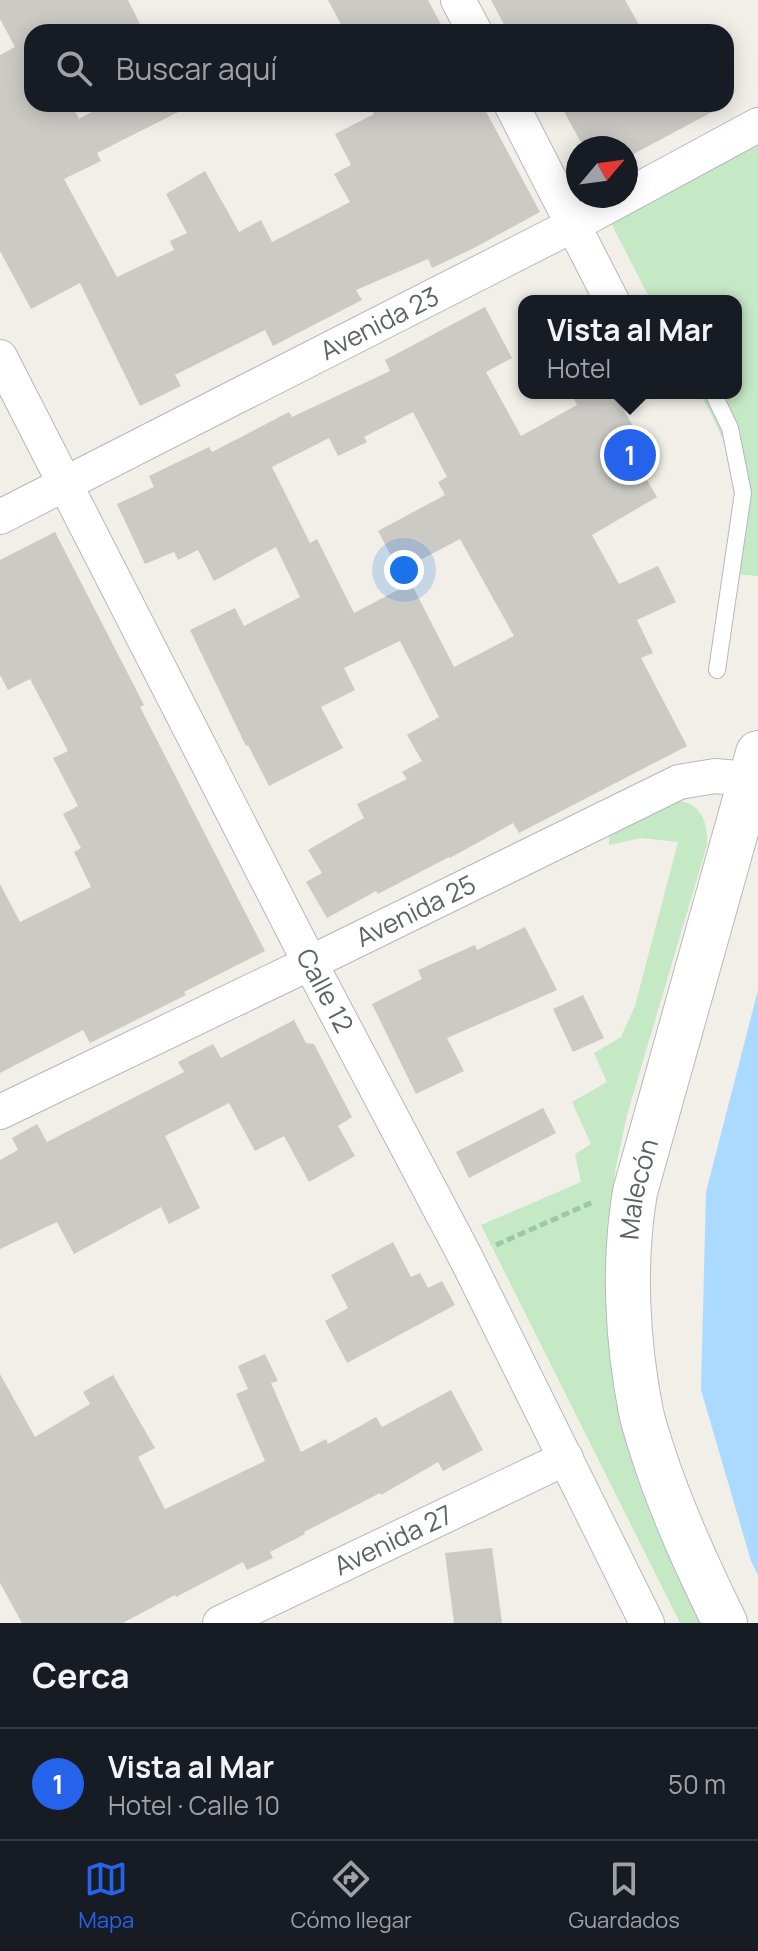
<!DOCTYPE html>
<html lang="es">
<meta charset="utf-8">
<style>
body{margin:0;font-family:Manrope,sans-serif;background:#20242c;color:#f1f3f6}
.compass{position:absolute;left:566px;top:136px;width:72px;height:72px;border-radius:50%;background:#171b24;box-shadow:0 4px 20px #0003;rotate:61deg}
.you{position:absolute;left:404px;top:570px;width:28px;height:28px;margin:-20px;border:6px solid #fff;border-radius:50%;background:#1a73e8;box-shadow:0 0 0 12px #1a73e833}
.badge{display:grid;place-items:center;width:52px;height:52px;border-radius:50%;background:#2563eb;color:#fff;font-size:26px;font-weight:700}
.pin{position:absolute;translate:-50% -50%;border:4px solid #fff;box-shadow:0 2px 8px #0006}
.popup{position:absolute;left:518px;top:295px;width:224px;height:104px;box-sizing:border-box;display:grid;place-content:center;border-radius:16px;background:#171b24;filter:drop-shadow(0 2px 6px #0005);font-size:26px;white-space:nowrap;color:#9ea1a6}
.popup b{font-size:30px;color:#f1f3f6}
.popup::after{content:'';position:absolute;left:50%;top:100%;margin-left:-16px;border:16px solid transparent;border-top-color:#171b24}
.list{margin:0;padding:0;list-style:none}
h2{display:flex;justify-content:space-between;align-items:center;height:104px;margin:0;padding:0 32px;font-size:34px}
h2 small{font-size:26px;font-weight:400;color:#9ea1a6}
.list li{display:grid;grid-template-columns:52px 1fr auto;gap:24px;align-items:center;box-sizing:border-box;height:112px;padding:0 32px;border-top:2px solid #363941}
.list b{display:block;font-size:30px;white-space:nowrap}
.list p{margin:0;font-size:26px;white-space:nowrap;color:#9ea1a6}
.list em{font-size:26px;font-style:normal;color:#9ea1a6}
.icon{flex:none;width:44px;height:44px;fill:none;stroke:currentColor;stroke-width:2;stroke-linecap:round;stroke-linejoin:round}
.map{position:relative;flex:none;width:758px;height:1623px;overflow:hidden}
.search{position:absolute;background:#171b24;box-shadow:0 4px 20px #0003;left:24px;right:24px;top:24px;height:88px;display:flex;align-items:center;gap:20px;box-sizing:border-box;padding:0 28px;border-radius:24px;color:#9ea1a6;font-size:30px}
.sheet{height:216px;background:#171b24}
nav{display:flex;justify-content:space-around;align-items:center;box-sizing:border-box;height:112px;border-top:2px solid #363941;background:#171b24;font-size:22px;color:#9ea1a6}
nav a{display:grid;justify-items:center;gap:4px}
nav .on{color:#2563eb}
.map>svg:first-child{display:block}
.green{fill:#c5e8c5}
.water{fill:#aadaff}
.building{fill:#cccac5;fill-rule:evenodd}
.lines{fill:none;stroke-linecap:round;stroke-linejoin:round}
.service-casing{stroke:#b5b8bc;stroke-width:18}
.minor-casing{stroke:#b5b8bc;stroke-width:36}
.secondary-casing{stroke:#b6babf;stroke-width:46}
.path{stroke:#9cc7a9;stroke-width:5;stroke-dasharray:8 4;stroke-linecap:butt}
.service{stroke:#fff;stroke-width:16}
.minor{stroke:#fff;stroke-width:34}
.secondary{stroke:#fff;stroke-width:44}
.labels{text-anchor:middle;stroke-width:6;stroke-linejoin:round;paint-order:stroke}
.street-label{font-size:26px;fill:#5f6368;stroke:#fff}
</style>
<div class="map">
<svg width="758" height="1623" viewBox="0 0 758 1623">
<rect width="100%" height="100%" fill="#f1efe8"/>
<path class="green" d="M758 146V576L734 574C734 539 736 503 731 468 727 442 712 416 700 393H736V301H651L609 219Z
M678 801C702 803 708 824 707 845L627 1115 615 1171 608 1293 620 1415 637 1476 659 1531 705 1623H680L481 1225 581 1182 575 1154 591 1144 572 1102 607 1082 594 1053 621 1037 635 1006 678 842 641 838 609 845V826Z"/>
<path class="water" d="M758 990V1575L751 1561 701 1390 706 1192Z"/>
<path class="building" d="M0 0H128L144 32H32V104H71L79 119 106 104H194L97 153 101 161 64 179 117 277 174 250 170 241 187 233 166 194 205 171 239 232 261 220 272 242 350 202 334 174 351 165 335 134 374 114 368 104H482L540 212 474 248 432 268 428 259 356 290 362 300 273 346 265 330 175 375 181 386 140 406 80 283 31 309 0 251V55L15 47 0 19Z
M328 0H428L445 32H345Z
M491 0H625L643 32H508Z
M560 104H727L626 158V148H584Z
M485 307 512 358 486 372 521 436 577 405 571 393H614L657 468 644 475 657 497 592 535 619 584 658 566 676 602 637 620 653 653 641 658 687 746 519 833 513 823 450 858 449 857 378 894 376 891 327 918 306 882 322 873 308 850 364 818 357 804 407 779 402 772 422 761 407 735 439 717 400 641 344 668 355 690 321 707 343 748 269 786 248 745 246 746 190 630 235 608 244 626 300 597 276 547 214 581 198 550 178 560 174 552 145 564 117 504 154 487 149 476 209 447 212 452 289 412 292 417 390 371 385 360ZM413 412 447 477 438 482 445 495 378 531 399 571 460 539 514 636 454 667 411 583 354 613 317 539 310 543 272 467 329 438 338 456 367 442 364 437Z
M55 532 144 705 140 707 265 951 184 992 186 995 90 1043 83 1030 0 1073V884L20 922 91 887 74 852 81 848 63 814 78 806 53 758 68 751 30 679 8 690 0 675V560Z
M525 927 557 990 447 1038 464 1071 416 1094 372 1004 422 979 418 970 475 945 477 950Z
M583 995 604 1038 573 1052 553 1009Z
M294 1020 306 1043 314 1044 352 1117 338 1126 355 1156 309 1182 284 1136 255 1151 229 1103 165 1136 200 1208 169 1224 161 1207 74 1254 57 1222 0 1249V1160L18 1150 12 1138 37 1124 47 1142 184 1072 178 1062 213 1044 221 1058Z
M543 1108 556 1133 469 1178 456 1152Z
M393 1242 411 1277 420 1273 428 1288 442 1281 455 1305 347 1363 325 1321 348 1308 331 1275Z
M265 1354 278 1381 271 1383 301 1452 326 1439 328 1444 376 1417 382 1427 451 1390 483 1450 443 1471 438 1462 381 1495 380 1493 304 1532 305 1534 270 1552 273 1558 247 1570 243 1562 176 1597 175 1595 123 1623H22L0 1583V1374L35 1437 90 1404 83 1392 113 1375 155 1448 138 1457 165 1509 265 1461 236 1394 248 1389 238 1366Z
M492 1548 502 1623H454L445 1553Z"/>
<g class="lines">
<g class="service-casing">
<path id="service" d="M713 393 730 428 743 493 717 670"/>
</g>
<g class="minor-casing">
<g id="minor">
<path d="M458 0 475 32"/>
<path d="M511 104 612 301"/>
<path id="s1" d="M0 357 310 963 466 1258 647 1623"/>
<path id="s2" d="M0 517 573 225 758 125"/>
<path id="s3" d="M0 1112 310 963 679 782 715 776 750 779"/>
<path id="s4" d="M220 1623 566 1458"/>
</g>
</g>
<g class="secondary-casing">
<g id="secondary">
<path id="s5" d="M725 1623C698 1568 672 1512 653 1453 649 1440 644 1426 641 1412 627 1341 623 1263 635 1192L758 753"/>
</g>
</g>
<path class="path" d="M496 1245 593 1202"/>
<use href="#service" class="service"/>
<use href="#minor" class="minor"/>
<use href="#secondary" class="secondary"/>
</g>
<g class="labels">
<g class="street-label">
<text dy="9" stroke="none"><textPath href="#s2" startOffset="426">Avenida 23</textPath></text>
<text dy="9" stroke="none"><textPath href="#s3" startOffset="462">Avenida 25</textPath></text>
<text dy="9" stroke="none"><textPath href="#s1" startOffset="712">Calle 12</textPath></text>
<text dy="9" stroke="none"><textPath href="#s5" startOffset="452">Malecón</textPath></text>
<text dy="9" stroke="none"><textPath href="#s4" startOffset="192">Avenida 27</textPath></text>
</g>
</g>
</svg>
<svg class="compass" viewBox="-18 -18 36 36"><path d="M0-13l5 13h-10z" fill="#e53935"/><path d="M0 13l5-13h-10z" fill="#9ea1a6"/></svg>
<div class="you"></div>
<div class="pin badge" style="left:630px;top:455px">1</div>
<div class="popup"><b>Vista al Mar</b>Hotel</div>
<div class="search"><svg class="icon" aria-label="search" viewBox="0 0 24 24"><circle cx="10" cy="10" r="6"/><path d="M15 15l6 6"/></svg>Buscar aquí</div>
</div>
<section class="sheet">
<h2>Cerca<small></small></h2>
<ul class="list">
<li><span class="badge">1</span><div><b>Vista al Mar</b><p>Hotel · Calle 10</p></div><em>50 m</em></li>
</ul>
</section>
<nav>
<a class="on"><svg class="icon" aria-label="map" viewBox="0 0 24 24"><path d="M3 6l6-2 6 2 6-2v14l-6 2-6-2-6 2zM9 4v14M15 6v14"/></svg>Mapa</a>
<a><svg class="icon" aria-label="directions" viewBox="0 0 24 24"><path d="M12 3l9 9-9 9-9-9zM9 14v-3h6M13 9l2 2-2 2"/></svg>Cómo llegar</a>
<a><svg class="icon" aria-label="saved" viewBox="0 0 24 24"><path d="M7 4h10v16l-5-4-5 4z"/></svg>Guardados</a>
</nav>
